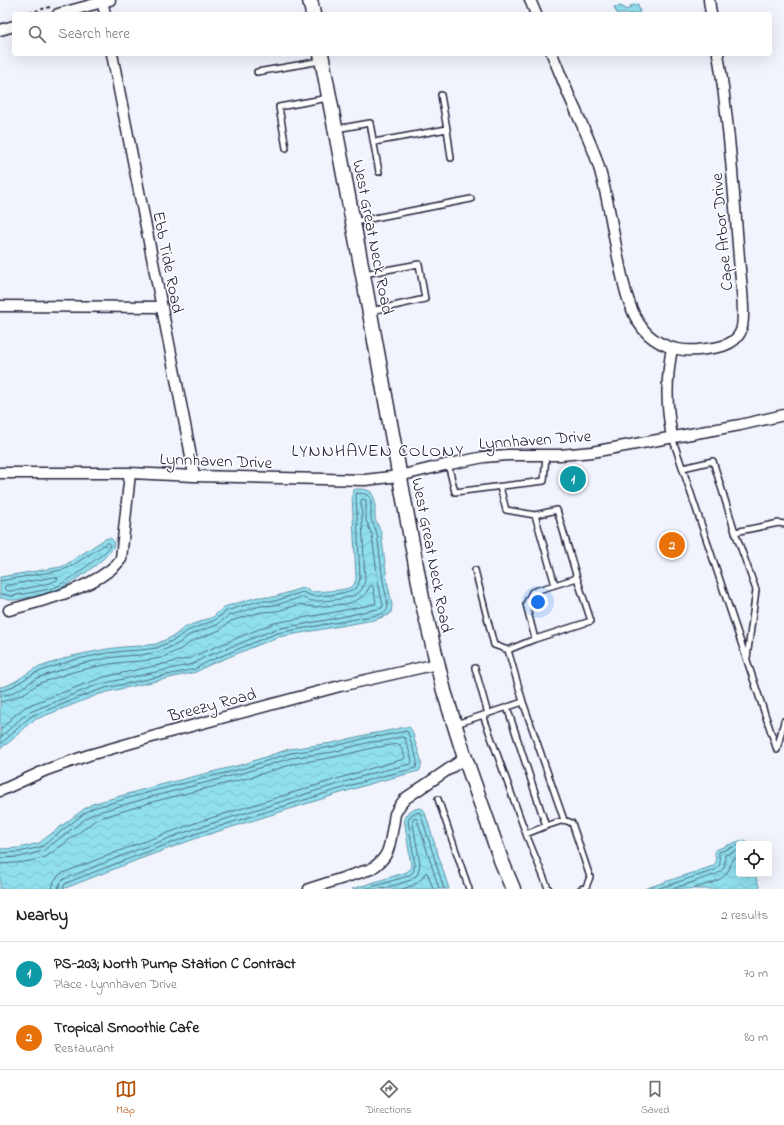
<!DOCTYPE html>
<meta charset="utf-8">
<style>
body{margin:0;font-family:"Indie Flower",sans-serif;background:#f2f2f2;color:#202124}
.controls{position:absolute;right:12px;bottom:12px;display:grid;overflow:hidden;border-radius:4px;box-shadow:0 4px 16px #0002}
.controls button{width:36px;height:36px;display:grid;place-items:center;padding:0;border:0;border-bottom:1px solid #e0e0e0;background:#fff;color:#202124;font:20px sans-serif}
.you{position:absolute;left:538px;top:602px;width:14px;height:14px;margin:-10px;border:3px solid #fff;border-radius:50%;background:#1a73e8;box-shadow:0 0 0 6px #1a73e833}
.badge{display:grid;place-items:center;width:26px;height:26px;border-radius:50%;background:#b45309;color:#fff;font-size:13px;font-weight:700}
.pin{position:absolute;translate:-50% -50%;border:2px solid #fff;box-shadow:0 1px 4px #0006}
.list{margin:0;padding:0;list-style:none}
h2{display:flex;justify-content:space-between;align-items:center;height:52px;margin:0;padding:0 16px;font-size:17px}
h2 small{font-size:13px;font-weight:400;color:#757577}
.list li{display:grid;grid-template-columns:26px 1fr auto;gap:12px;align-items:center;box-sizing:border-box;height:64px;padding:0 16px;border-top:1px solid #e0e0e0}
.list b{display:block;font-size:15px;white-space:nowrap}
.list p{margin:0;font-size:13px;white-space:nowrap;color:#757577}
.list em{font-size:13px;font-style:normal;color:#757577}
.icon{flex:none;width:22px;height:22px;fill:none;stroke:currentColor;stroke-width:2;stroke-linecap:round;stroke-linejoin:round}
.map{position:relative;flex:none;width:784px;height:889px;overflow:hidden}
.search{position:absolute;background:#fff;box-shadow:0 4px 16px #0002;left:12px;right:12px;top:12px;height:44px;display:flex;align-items:center;gap:10px;box-sizing:border-box;padding:0 14px;border-radius:4px;color:#757577;font-size:15px}
.sheet{height:180px;background:#fff}
nav{display:flex;justify-content:space-around;align-items:center;box-sizing:border-box;height:56px;border-top:1px solid #e0e0e0;background:#fff;font-size:11px;color:#757577}
nav a{display:grid;justify-items:center;gap:2px}
nav .on{color:#b45309}
.map>svg:first-child{display:block}
.water{fill:url(#water-waves);stroke:#6493a6}
.lines{fill:none;stroke-linecap:round;stroke-linejoin:round}
.shore{stroke:#4e6e83;stroke-width:1}
.lane-casing{stroke:#22223b;stroke-width:8}
.street-casing{stroke:#22223b;stroke-width:13}
.secondary-casing{stroke:#22223b;stroke-width:17}
.path{stroke:#22223b;stroke-width:2;stroke-dasharray:3 3;stroke-linecap:butt}
.lane{stroke:#fff;stroke-width:5}
.street{stroke:#fff;stroke-width:10}
.secondary{stroke:#fff;stroke-width:14}
.labels{text-anchor:middle;stroke-width:3;stroke-linejoin:round;paint-order:stroke}
.street-label{font-size:17px;fill:#22223b;stroke:#fff}
.neighbourhood-label{font-size:18px;letter-spacing:1px;fill:#22223b;stroke:#fff}
</style>
<div class="map">
<svg width="784" height="889" viewBox="0 0 784 889">
<defs>
<pattern id="water-waves" width="16" height="10" patternUnits="userSpaceOnUse"><rect width="16" height="10" fill="#90dfee"/><path d="M0 5q4-4 8 0t8 0" fill="none" stroke="#7cbfcd"/></pattern>
</defs>
<rect width="100%" height="100%" fill="#f1f4fd"/>
<filter id="ink" filterUnits="userSpaceOnUse"><feTurbulence type="fractalNoise" baseFrequency=".025" numOctaves="2"/><feDisplacementMap in="SourceGraphic" scale="8" xChannelSelector="R" yChannelSelector="G"/><feConvolveMatrix kernelMatrix="1 2 1 2 8 2 1 2 1" color-interpolation-filters="sRGB"/></filter>
<g filter="url(#ink)">
<path class="water" d="M638 4 640 12H638V14H618L617 12H616L614 7 621 6 622 8 624 7 625 10 631 8 630 6Z
M355 489H362L367 490 371 492 375 500V519L381 532 387 580 392 605 391 613 389 615 374 620 278 637 209 665 196 672 107 692 97 695 34 720C22 728 13 742 0 748V687L6 686 16 681 34 669 72 656 107 649 123 647 140 646 156 644 174 636 185 627 213 617 224 607 258 597H274L302 588C307 588 310 592 314 592 323 591 344 591 351 587 355 585 355 582 356 578L352 495 353 491Z
M109 538C133 545 66 587 57 590 49 594 17 601 9 600 6 599 3 598 0 598V577L61 567 67 564 105 539Z
M405 727H409C414 731 413 738 416 744 418 752 425 764 419 771L376 782 200 837 137 860 63 889H0V849L19 848 39 843 84 809 92 804 152 787 244 764 289 749 332 743 369 734 382 732Z
M419 808 423 809 425 813 449 889H352L407 872 410 869 411 865 404 818 409 811Z
M745 840 748 844H739V874H755L760 889H644L713 866 716 862 715 853V850L739 841Z"/>
<g class="lines">
<path class="shore" d="M55 577 58 578 57 580C50 584 17 591 9 591 6 590 6 590 4 588L5 586Z
M0 581 62 570 70 567 107 543H110L109 548 103 554 71 578 56 587 45 590 12 596 0 594
M0 691 8 689 35 673 73 660 107 653 124 651 140 650 157 648 176 639 187 631 215 620 226 611 259 601H275L303 592C306 593 308 595 311 596 320 597 352 593 357 587 359 584 359 581 360 578L356 495 357 493C364 493 369 494 371 501V519L377 533 383 581 388 605C388 614 380 614 373 616L277 633 207 662 195 669 106 688 96 691 32 716C20 724 12 736 0 744
M0 696 10 694 20 689 37 678 75 665 108 658 124 656 141 655 159 652 178 644 189 635 217 625 228 616 260 606 276 605 302 597C305 599 308 600 311 601 319 602 348 599 355 595 362 591 364 586 365 579L361 500 363 499 366 500V520L372 535 378 581 383 606 382 608 332 619 276 629 205 657 193 664 105 683 94 686 30 712 20 719 0 738
M0 702 12 699 23 694 40 683 76 671 109 664 125 662 142 661 161 658 181 649 192 641 220 630 231 621 261 612 277 611 301 604 307 606 315 607 346 604 355 601 365 595 370 586 372 585 373 587 376 602 375 604 330 613 274 623 203 652 191 658 104 677 37 702 27 706 16 714 0 730
M0 853 19 852 41 847 86 812 93 808 153 791 245 768 290 753 332 747 370 737 383 736 406 731 408 732C409 736 410 741 412 745 414 752 419 760 416 768L375 778 198 833 136 856 66 883 64 886 63 889
M0 858 20 857 43 851 89 816 95 813 155 796 246 772 291 758 333 752 370 742 383 741 402 737 405 738C407 746 411 754 412 762L411 764 373 773 197 828 134 851 64 879 60 883 58 889
M0 864C16 863 31 862 46 857L97 819 156 801 248 778 293 764 335 757 372 748 398 744 400 745 405 757 404 759 372 768 195 823 132 846 60 874 54 881 52 889
M365 889 408 876 413 872 415 865 408 820 412 814 419 812 421 815 444 889
M382 889 411 880 416 876 418 873 420 864 413 824V820L416 818 417 819 439 889
M402 889C409 887 415 885 420 880 423 878 424 875 426 872L428 874 433 889
M656 889 715 870C724 863 718 860 719 852L739 845
M672 889 717 874C727 868 724 864 725 855L739 850
M691 889C710 883 729 882 732 859L739 857"/>
<g class="lane-casing">
<path id="lane" d="M257 72 321 61
M441 95 447 129
M336 129 370 123 379 172
M374 142 447 129 451 158
M286 148 279 107 328 98
M354 222 471 199
M364 274 419 264 425 299 371 311
M672 437 777 750 784 721
M448 464 455 492 544 481 546 455
M683 468 713 461 735 532 779 523 784 524
M500 487 506 510 535 515 557 510 577 578 532 592 526 604 535 639
M535 515 555 585
M735 532 756 590 747 658
M475 570 494 645 508 650
M475 668 488 714
M523 702 564 820 546 826
M483 715 526 834 546 826 507 707
M456 724 523 702 508 650 535 639 591 621 577 578
M438 799 469 889
M564 820 572 823 590 877 586 887 581 889
M526 834 548 888 549 889"/>
</g>
<g class="street-casing">
<path id="street" d="M102 0 105 14
M530 0 536 14
M709 0 711 14
M58 14 110 0
M0 30 14 26
M112 54 189 445 194 476
M552 54C560 73 567 92 576 111 583 128 592 144 597 161 607 191 611 221 617 252 622 276 627 309 643 329 656 345 677 352 698 350 712 348 732 348 740 333 747 321 740 274 739 258 736 219 733 179 729 139 726 111 723 82 718 54
M0 306 162 307
M672 348C666 381 666 404 672 437
M0 473H130L194 476 365 480 399 476 445 465 484 457 507 455H560L592 452 740 425 784 415
M9 610C42 601 83 591 110 570 114 567 118 563 121 559L130 473
M0 791 46 770 89 755 180 729 340 686 437 664
M309 889 371 869C390 857 389 847 393 826 394 822 394 818 395 814 398 808 401 803 406 798L465 758"/>
</g>
<g class="secondary-casing">
<path id="secondary" d="M310 0 313 14
M321 54 363 275 423 604 444 691 465 758 501 860 513 889"/>
</g>
<path class="path" d="M24 14 50 7"/>
<use href="#lane" class="lane"/>
<use href="#street" class="street"/>
<use href="#secondary" class="secondary"/>
</g>
</g>
<g class="labels">
<g class="street-label">
<text transform="translate(721 232) rotate(-95)" y="6">Cape Arbor Drive</text>
<text transform="translate(374 237) rotate(79)" y="6">West Great Neck Road</text>
<text transform="translate(169 262) rotate(79)" y="6">Ebb Tide Road</text>
<text transform="translate(535 439) rotate(-4)" y="6">Lynnhaven Drive</text>
<text transform="translate(216 460) rotate(2)" y="6">Lynnhaven Drive</text>
<text transform="translate(433 555) rotate(79)" y="6">West Great Neck Road</text>
<text transform="translate(212 704) rotate(-15)" y="6">Breezy Road</text>
</g>
<g class="neighbourhood-label">
<text x="378" y="456">LYNNHAVEN COLONY</text>
</g>
</g>
</svg>
<div class="controls">
<button><svg class="icon" aria-label="locate" viewBox="0 0 24 24"><circle cx="12" cy="12" r="6"/><path d="M12 2v4M12 18v4M2 12h4M18 12h4"/></svg></button>
</div>
<div class="you"></div>
<div class="pin badge" style="left:573px;top:479px;background:#0f9aa8">1</div>
<div class="pin badge" style="left:672px;top:545px;background:#e8710a">2</div>
<div class="search"><svg class="icon" aria-label="search" viewBox="0 0 24 24"><circle cx="10" cy="10" r="6"/><path d="M15 15l6 6"/></svg>Search here</div>
</div>
<section class="sheet">
<h2>Nearby<small>2 results</small></h2>
<ul class="list">
<li><span class="badge" style="background:#0f9aa8">1</span><div><b>PS-203; North Pump Station C Contract</b><p>Place · Lynnhaven Drive</p></div><em>70 m</em></li>
<li><span class="badge" style="background:#e8710a">2</span><div><b>Tropical Smoothie Cafe</b><p>Restaurant</p></div><em>80 m</em></li>
</ul>
</section>
<nav>
<a class="on"><svg class="icon" aria-label="map" viewBox="0 0 24 24"><path d="M3 6l6-2 6 2 6-2v14l-6 2-6-2-6 2zM9 4v14M15 6v14"/></svg>Map</a>
<a><svg class="icon" aria-label="directions" viewBox="0 0 24 24"><path d="M12 3l9 9-9 9-9-9zM9 14v-3h6M13 9l2 2-2 2"/></svg>Directions</a>
<a><svg class="icon" aria-label="saved" viewBox="0 0 24 24"><path d="M7 4h10v16l-5-4-5 4z"/></svg>Saved</a>
</nav>
